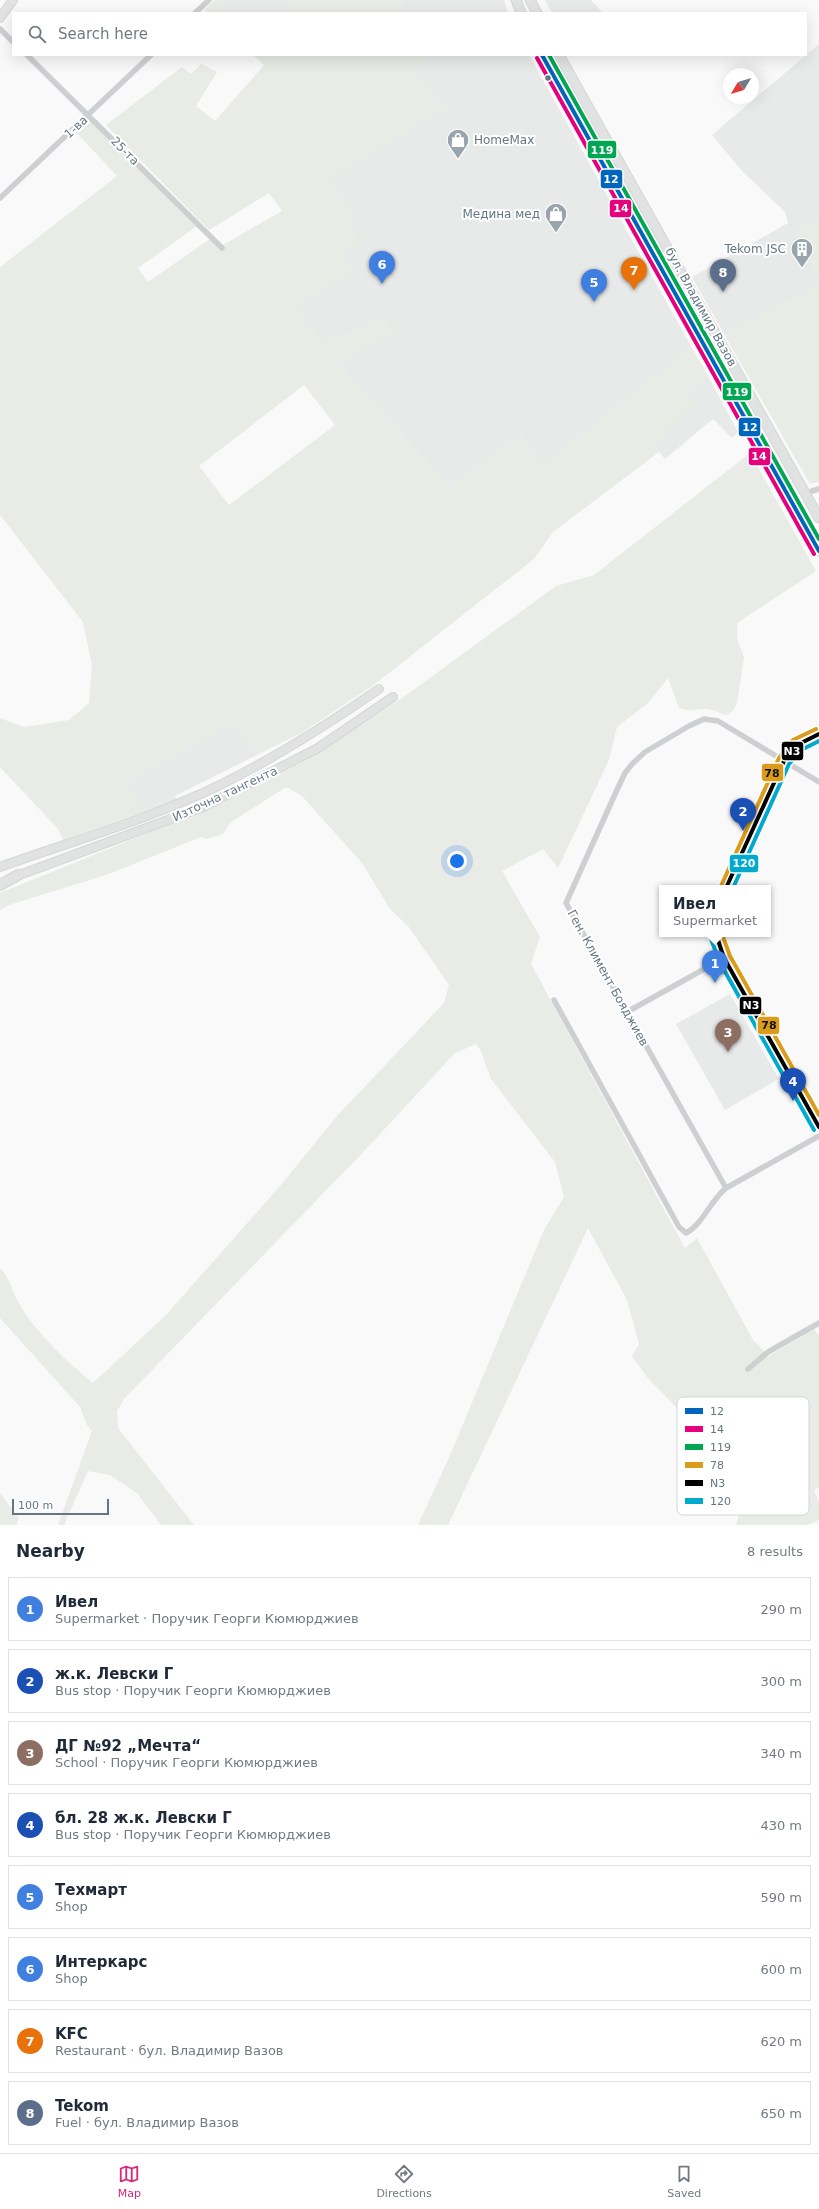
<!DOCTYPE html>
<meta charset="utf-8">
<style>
body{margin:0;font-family:"DejaVu Sans",sans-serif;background:#f6f6f7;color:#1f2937}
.compass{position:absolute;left:723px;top:68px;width:36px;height:36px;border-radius:50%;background:#fff;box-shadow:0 4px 16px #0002;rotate:232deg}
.scale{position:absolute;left:12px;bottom:10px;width:97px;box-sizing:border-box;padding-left:4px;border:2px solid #657683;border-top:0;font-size:11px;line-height:14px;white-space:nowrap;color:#657683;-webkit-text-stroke:3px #fff;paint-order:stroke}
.you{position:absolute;left:457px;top:861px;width:14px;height:14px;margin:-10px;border:3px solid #fff;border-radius:50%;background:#1a73e8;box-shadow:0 0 0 6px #1a73e833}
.badge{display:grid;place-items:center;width:26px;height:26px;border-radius:50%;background:#db2777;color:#fff;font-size:13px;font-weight:700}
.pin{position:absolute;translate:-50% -33px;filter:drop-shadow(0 1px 2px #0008)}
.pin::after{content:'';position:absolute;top:21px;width:14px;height:12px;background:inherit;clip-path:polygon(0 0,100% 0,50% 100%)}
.popup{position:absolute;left:659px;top:885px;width:112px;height:52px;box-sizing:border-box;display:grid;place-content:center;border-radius:0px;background:#fff;filter:drop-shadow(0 1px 3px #0005);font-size:13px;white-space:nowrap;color:#747a83}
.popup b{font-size:15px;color:#1f2937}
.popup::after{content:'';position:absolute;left:50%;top:100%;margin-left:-8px;border:8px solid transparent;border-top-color:#fff}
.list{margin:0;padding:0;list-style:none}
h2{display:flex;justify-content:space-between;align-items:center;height:52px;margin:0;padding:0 16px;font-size:17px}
h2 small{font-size:13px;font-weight:400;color:#747a83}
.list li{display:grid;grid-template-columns:26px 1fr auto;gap:12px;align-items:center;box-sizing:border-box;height:64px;margin:0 8px 8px;padding:0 8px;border:1px solid #e0e1e3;border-radius:0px}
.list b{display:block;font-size:15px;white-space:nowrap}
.list p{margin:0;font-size:13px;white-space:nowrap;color:#747a83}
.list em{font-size:13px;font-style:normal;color:#747a83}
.icon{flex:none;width:22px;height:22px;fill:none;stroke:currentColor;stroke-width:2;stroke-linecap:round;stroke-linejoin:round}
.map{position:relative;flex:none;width:819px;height:1525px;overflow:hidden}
.search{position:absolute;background:#fff;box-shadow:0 4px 16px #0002;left:12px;right:12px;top:12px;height:44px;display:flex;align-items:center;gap:10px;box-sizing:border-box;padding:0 14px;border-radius:0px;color:#747a83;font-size:15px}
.sheet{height:628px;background:#fff}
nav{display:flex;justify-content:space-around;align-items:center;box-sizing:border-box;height:56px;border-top:1px solid #e0e1e3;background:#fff;font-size:11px;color:#747a83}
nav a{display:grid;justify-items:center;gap:2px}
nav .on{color:#db2777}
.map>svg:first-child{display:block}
.built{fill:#e8e9e9}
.green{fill:#e8ebe6;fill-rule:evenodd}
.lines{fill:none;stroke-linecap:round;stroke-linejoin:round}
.secondary-casing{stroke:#d5d6d7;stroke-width:10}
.primary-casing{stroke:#d5d6d7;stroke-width:11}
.highway-casing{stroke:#d5d6d6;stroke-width:12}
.street{stroke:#cecfd0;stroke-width:5.5}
.secondary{stroke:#e1e2e2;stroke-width:8}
.primary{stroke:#e1e2e2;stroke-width:9}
.highway{stroke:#e1e2e2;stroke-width:10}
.bus-1-casing{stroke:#fff;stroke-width:7}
.bus-2-casing{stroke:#fff;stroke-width:7}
.bus-3-casing{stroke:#fff;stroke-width:7}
.bus-4-casing{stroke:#fff;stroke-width:7}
.bus-5-casing{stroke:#fff;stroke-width:7}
.bus-6-casing{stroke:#fff;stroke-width:7}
.bus-1{stroke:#0065bd;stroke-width:4}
.bus-2{stroke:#e5007d;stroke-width:4}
.bus-3{stroke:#00a651;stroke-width:4}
.bus-4{stroke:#da9c1a;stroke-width:4}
.bus-5{stroke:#000;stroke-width:4}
.bus-6{stroke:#00a9ce;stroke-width:4}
.bus-dot{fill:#657683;stroke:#fff;stroke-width:1.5}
.labels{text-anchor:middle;stroke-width:4;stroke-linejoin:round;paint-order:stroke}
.street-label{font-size:12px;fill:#657683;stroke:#fff}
.poi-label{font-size:12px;fill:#657683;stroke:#fff;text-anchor:end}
.key{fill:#fff;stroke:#d1d6da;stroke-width:1}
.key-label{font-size:11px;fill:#657683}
.line-badge{stroke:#fff;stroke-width:1.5}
.badge-label{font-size:11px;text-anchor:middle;font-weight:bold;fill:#fff}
.pale-badge-label{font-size:11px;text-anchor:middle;font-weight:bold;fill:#111}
</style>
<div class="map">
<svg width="819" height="1525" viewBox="0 0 819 1525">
<rect width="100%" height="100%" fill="#f9f9f9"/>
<path class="built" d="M222 0H292L278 13H238Z
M400 0H504L508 13H404Z
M545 0H591L603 13H552Z
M819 44V220L796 233 819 275V285L725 336 692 277 788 223 785 212 743 172 712 135Z
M420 55H529L692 348 542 466 521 435 449 487 338 363 393 331 385 318 325 343 293 308 353 271 343 253 352 226 345 202 328 180 447 107 411 74 425 60Z
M708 376 738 432 732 438 713 419 665 459 652 444 694 402 690 392Z
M232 723 257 755 175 796 142 810 124 784Z
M730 994 779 1079 725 1110 676 1024Z"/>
<path class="green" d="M214 0H222L238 13H208L204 10Z
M292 0H400L404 13H278Z
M253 55H420L425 60 411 74 447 107 329 180 358 221 352 226 361 242 344 253 353 271 294 309 325 343 385 318 394 331 338 363 449 487 521 435 542 466 692 348 708 376 690 392 695 402 652 444 659 452 553 532 534 559 375 684 303 732 257 755 232 723 124 784 142 810 175 796 177 800 63 840 59 830 0 767V718L24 727 69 720 89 703 92 665 83 622 0 515V267L117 176 75 131 89 115 197 226 138 268 148 282 210 239 222 248 223 245 282 211 269 193 209 230 106 125 182 67 191 74 201 64 217 72 196 106 215 121 264 65ZM304 385 335 425 229 505 199 466Z
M626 190 641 218 653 234 819 533V543L622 191Z
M819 220V275L796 233Z
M819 285V482L810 484 725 336Z
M750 453 816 571 737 623V638L744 657 737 703 733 711 725 715C718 712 709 708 701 709 689 710 692 712 679 708L668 678 648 703 617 727 609 760 558 868 543 849 502 871 540 937 531 964 685 1248 697 1238 753 1340 769 1356 814 1329 819 1336V1487L814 1490 819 1502V1520L807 1525H736L743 1499 696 1428 647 1377 632 1356 639 1344 627 1300 588 1228 448 1525H418L451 1453 544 1230 564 1197 555 1162 491 1079 481 1051 476 1044 455 1053 368 1147 124 1399 117 1411 118 1428 194 1525H161L137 1493 110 1475 88 1471 64 1525H58L92 1431 87 1425 80 1407 0 1318V1268C11 1279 12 1293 20 1305 36 1333 68 1363 93 1383L165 1316 280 1186 336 1117 444 1003 449 985 408 926 390 909 362 863 301 795 286 787 230 823 223 834 207 839 201 837 109 874 9 905 0 910V893L224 802 304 761 401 699 556 586 594 575Z
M0 1493 19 1518 16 1525H0Z"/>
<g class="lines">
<g class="secondary-casing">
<path id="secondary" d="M0 18 13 0
M0 867C73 841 149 819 218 786 275 758 327 725 379 689
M14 877 203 807 318 748 393 697"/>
</g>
<g class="primary-casing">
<path id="primary" d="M516 0 521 13
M530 0 537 13
M542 55 819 551
M559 55 819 518"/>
</g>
<g class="highway-casing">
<path id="highway" d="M0 885 18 875"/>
</g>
<path class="street" d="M195 13 209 0
M0 29 13 42
M27 55 222 248
M0 198 151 55
M812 491 819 489
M726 888 784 761 797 745 819 734
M716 934 724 958 819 1127
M554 1000 679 1227 686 1233C703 1224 710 1201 726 1188L819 1136
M627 1012 724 958
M726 1188 566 903 616 792 625 773 632 764 645 752 689 726 704 719 718 721 819 782
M748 1369 768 1352 819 1323"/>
<use href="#secondary" class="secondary"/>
<use href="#primary" class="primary"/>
<use href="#highway" class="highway"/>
<g class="bus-1-casing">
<path id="bus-1" d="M542 55 819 551"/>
</g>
<g class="bus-2-casing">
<path id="bus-2" d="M537 58 814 554"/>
</g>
<g class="bus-3-casing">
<path id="bus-3" d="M549 55 819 539"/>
</g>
<g class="bus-4-casing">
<path id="bus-4" d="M721 886 779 758 793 740 816 729
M722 934 730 956 819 1115"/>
</g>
<g class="bus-5-casing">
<path id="bus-5" d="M726 888 784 761 797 745 819 734
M716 934 724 958 819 1127"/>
</g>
<g class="bus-6-casing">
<path id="bus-6" d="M733 888 789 764 801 750 819 741
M710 936 719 961 814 1130"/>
</g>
<use href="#bus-1" class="bus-1"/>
<use href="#bus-2" class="bus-2"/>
<use href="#bus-3" class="bus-3"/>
<use href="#bus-4" class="bus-4"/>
<use href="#bus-5" class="bus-5"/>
<use href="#bus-6" class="bus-6"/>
</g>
<defs>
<g id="shop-pin" transform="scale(1.15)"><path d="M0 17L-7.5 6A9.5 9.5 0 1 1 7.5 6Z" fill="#99a4ac" stroke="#fff"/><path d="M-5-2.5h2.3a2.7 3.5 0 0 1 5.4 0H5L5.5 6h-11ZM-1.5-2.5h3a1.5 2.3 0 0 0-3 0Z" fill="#fff"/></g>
<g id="building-pin" transform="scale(1.15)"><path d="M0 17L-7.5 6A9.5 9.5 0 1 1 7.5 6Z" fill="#99a4ac" stroke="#fff"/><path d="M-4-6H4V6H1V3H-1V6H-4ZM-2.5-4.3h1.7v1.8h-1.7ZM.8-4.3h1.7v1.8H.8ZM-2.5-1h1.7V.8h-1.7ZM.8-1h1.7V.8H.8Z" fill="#fff"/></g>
</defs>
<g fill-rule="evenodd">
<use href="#shop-pin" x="458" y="140"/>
<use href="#shop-pin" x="556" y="214"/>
<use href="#building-pin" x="802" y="249"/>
</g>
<circle class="bus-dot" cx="548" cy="78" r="3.5"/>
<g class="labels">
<g class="street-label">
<text transform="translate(76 127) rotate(-43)" y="4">1-ва</text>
<text transform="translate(125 151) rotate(45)" y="4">25-та</text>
<text transform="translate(701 307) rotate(61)" y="4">бул. Владимир Вазов</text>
<text transform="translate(225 794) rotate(-25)" y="4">Източна тангента</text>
<text transform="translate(608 978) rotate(61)" y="4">Ген. Климент Бояджиев</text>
</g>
<g class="poi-label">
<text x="474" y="144" text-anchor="start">HomeMax</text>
<text x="540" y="218">Медина мед</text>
<text x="786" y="253">Tekom JSC</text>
</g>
</g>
<rect x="677" y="1397" width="132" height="118" rx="6" class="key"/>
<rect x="685" y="1408" width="18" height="6" fill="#0065bd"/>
<rect x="685" y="1426" width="18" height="6" fill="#e5007d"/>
<rect x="685" y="1444" width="18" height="6" fill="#00a651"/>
<rect x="685" y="1462" width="18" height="6" fill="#da9c1a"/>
<rect x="685" y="1480" width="18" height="6" fill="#000"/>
<rect x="685" y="1498" width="18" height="6" fill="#00a9ce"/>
<g class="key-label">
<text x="710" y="1415">12</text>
<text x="710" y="1433">14</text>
<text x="710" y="1451">119</text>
<text x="710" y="1469">78</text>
<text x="710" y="1487">N3</text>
<text x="710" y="1505">120</text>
</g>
<g class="line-badge">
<rect x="587" y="140" width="30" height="19" rx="4" fill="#00a651"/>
<rect x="600" y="169" width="23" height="20" rx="4" fill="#0065bd"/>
<rect x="609" y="199" width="23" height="19" rx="4" fill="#e5007d"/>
<rect x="722" y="382" width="30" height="19" rx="4" fill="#00a651"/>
<rect x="738" y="417" width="23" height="20" rx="4" fill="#0065bd"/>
<rect x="748" y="447" width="23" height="19" rx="4" fill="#e5007d"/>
<rect x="781" y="741" width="23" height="20" rx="4" fill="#000"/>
<rect x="761" y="763" width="23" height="19" rx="4" fill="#da9c1a"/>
<rect x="729" y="854" width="30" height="19" rx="4" fill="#00a9ce"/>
<rect x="739" y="996" width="23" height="19" rx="4" fill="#000"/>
<rect x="757" y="1016" width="23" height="19" rx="4" fill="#da9c1a"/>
</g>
<g class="badge-label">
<text x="602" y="154">119</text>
<text x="611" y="183">12</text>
<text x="621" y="212">14</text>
<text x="737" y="396">119</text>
<text x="750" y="431">12</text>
<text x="759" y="460">14</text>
<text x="792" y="755">N3</text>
<text x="744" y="867">120</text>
<text x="751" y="1009">N3</text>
</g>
<g class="pale-badge-label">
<text x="772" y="777">78</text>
<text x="769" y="1029">78</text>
</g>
</svg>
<svg class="compass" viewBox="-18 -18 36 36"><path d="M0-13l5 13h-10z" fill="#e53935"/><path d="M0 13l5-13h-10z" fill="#747a83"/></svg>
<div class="scale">100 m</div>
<div class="you"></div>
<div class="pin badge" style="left:715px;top:983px;background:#3f7fe0">1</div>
<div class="popup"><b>Ивел</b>Supermarket</div>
<div class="pin badge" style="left:743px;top:831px;background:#1a4fb4">2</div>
<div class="pin badge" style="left:728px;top:1052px;background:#8d6e63">3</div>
<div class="pin badge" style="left:793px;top:1101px;background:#1a4fb4">4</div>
<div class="pin badge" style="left:594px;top:302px;background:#3f7fe0">5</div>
<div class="pin badge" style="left:382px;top:284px;background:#3f7fe0">6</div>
<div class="pin badge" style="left:634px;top:290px;background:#e8710a">7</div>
<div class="pin badge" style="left:723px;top:292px;background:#5c6f8a">8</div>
<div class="search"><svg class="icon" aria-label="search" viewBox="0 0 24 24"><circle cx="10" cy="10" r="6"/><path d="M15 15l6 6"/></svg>Search here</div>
</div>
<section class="sheet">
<h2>Nearby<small>8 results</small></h2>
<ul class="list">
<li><span class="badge" style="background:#3f7fe0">1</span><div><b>Ивел</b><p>Supermarket · Поручик Георги Кюмюрджиев</p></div><em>290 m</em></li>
<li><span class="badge" style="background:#1a4fb4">2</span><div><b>ж.к. Левски Г</b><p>Bus stop · Поручик Георги Кюмюрджиев</p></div><em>300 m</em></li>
<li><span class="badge" style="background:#8d6e63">3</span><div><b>ДГ №92 „Мечта“</b><p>School · Поручик Георги Кюмюрджиев</p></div><em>340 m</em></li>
<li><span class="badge" style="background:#1a4fb4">4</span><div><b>бл. 28 ж.к. Левски Г</b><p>Bus stop · Поручик Георги Кюмюрджиев</p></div><em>430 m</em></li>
<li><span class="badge" style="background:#3f7fe0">5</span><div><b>Техмарт</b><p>Shop</p></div><em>590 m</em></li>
<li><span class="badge" style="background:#3f7fe0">6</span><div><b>Интеркарс</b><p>Shop</p></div><em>600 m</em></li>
<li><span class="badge" style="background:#e8710a">7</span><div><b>KFC</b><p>Restaurant · бул. Владимир Вазов</p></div><em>620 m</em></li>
<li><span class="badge" style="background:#5c6f8a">8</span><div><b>Tekom</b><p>Fuel · бул. Владимир Вазов</p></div><em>650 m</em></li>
</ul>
</section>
<nav>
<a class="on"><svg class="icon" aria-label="map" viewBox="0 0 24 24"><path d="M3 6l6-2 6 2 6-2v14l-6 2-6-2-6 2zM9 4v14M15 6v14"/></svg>Map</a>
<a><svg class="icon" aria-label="directions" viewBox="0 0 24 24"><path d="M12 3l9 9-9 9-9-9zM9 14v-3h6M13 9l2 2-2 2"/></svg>Directions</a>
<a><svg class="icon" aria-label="saved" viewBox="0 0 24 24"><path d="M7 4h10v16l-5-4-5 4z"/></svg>Saved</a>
</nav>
